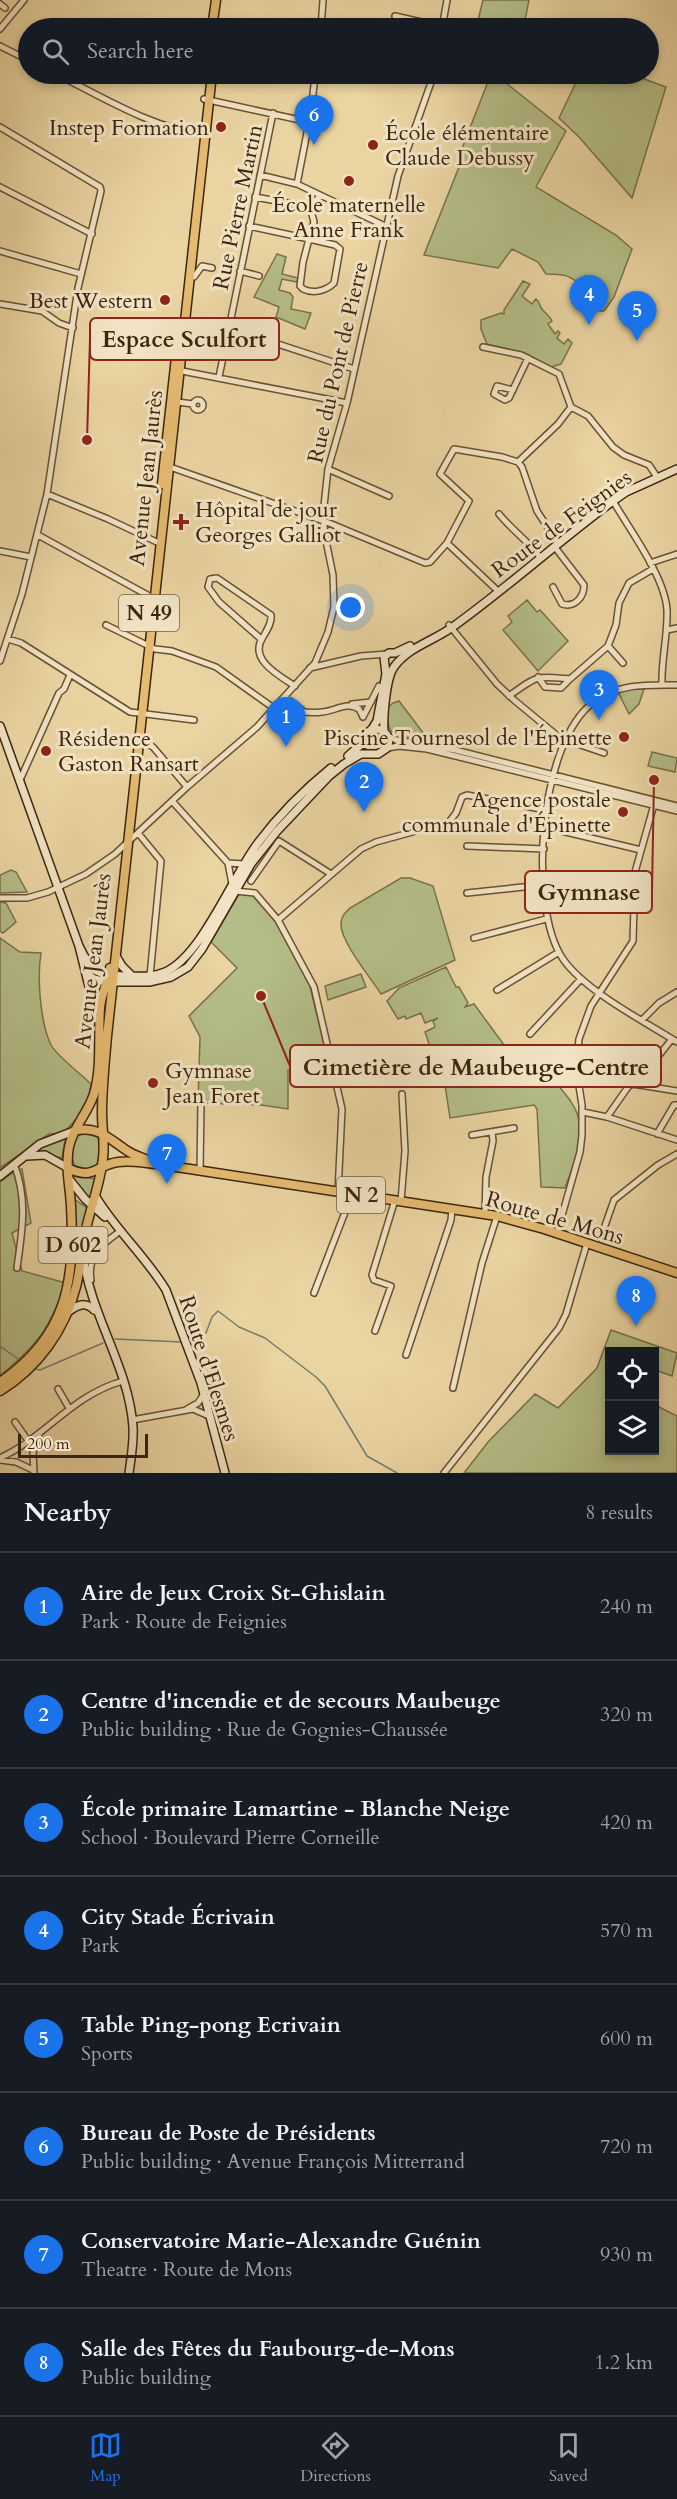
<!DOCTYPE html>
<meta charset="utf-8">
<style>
body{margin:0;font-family:Cardo,serif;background:#20242c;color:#f1f3f6}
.controls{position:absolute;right:18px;bottom:18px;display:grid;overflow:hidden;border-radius:0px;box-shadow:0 3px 9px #0003}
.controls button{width:54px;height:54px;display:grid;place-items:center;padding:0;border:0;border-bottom:2px solid #363941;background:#171b24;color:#f1f3f6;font:30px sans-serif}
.scale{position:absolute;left:18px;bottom:15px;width:130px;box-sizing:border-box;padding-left:6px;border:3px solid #3d250e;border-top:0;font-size:16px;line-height:21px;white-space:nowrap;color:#3d250e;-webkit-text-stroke:4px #f1e3c3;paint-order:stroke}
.you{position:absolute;left:351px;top:608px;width:21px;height:21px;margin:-15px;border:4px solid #fff;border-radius:50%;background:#1a73e8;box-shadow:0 0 0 9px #1a73e833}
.badge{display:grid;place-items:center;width:39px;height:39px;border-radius:50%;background:#1a73e8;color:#fff;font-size:20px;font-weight:700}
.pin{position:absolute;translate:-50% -50px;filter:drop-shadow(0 2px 3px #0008)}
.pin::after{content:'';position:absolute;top:32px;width:21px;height:18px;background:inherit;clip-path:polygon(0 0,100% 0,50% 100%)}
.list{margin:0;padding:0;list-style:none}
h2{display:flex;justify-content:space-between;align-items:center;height:78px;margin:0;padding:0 24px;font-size:26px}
h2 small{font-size:20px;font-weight:400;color:#9ea1a6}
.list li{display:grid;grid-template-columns:39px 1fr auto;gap:18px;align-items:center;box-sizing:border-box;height:108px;padding:0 24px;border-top:2px solid #363941}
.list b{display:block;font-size:22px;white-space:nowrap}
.list p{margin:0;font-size:20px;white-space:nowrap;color:#9ea1a6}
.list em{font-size:20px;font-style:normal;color:#9ea1a6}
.icon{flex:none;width:33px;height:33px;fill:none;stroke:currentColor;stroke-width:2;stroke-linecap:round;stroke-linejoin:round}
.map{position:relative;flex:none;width:677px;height:1473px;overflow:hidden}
.search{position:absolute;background:#171b24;box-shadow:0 3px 9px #0003;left:18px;right:18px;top:18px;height:66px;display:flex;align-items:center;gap:15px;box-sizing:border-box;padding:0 21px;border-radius:33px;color:#9ea1a6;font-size:22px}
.sheet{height:942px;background:#171b24}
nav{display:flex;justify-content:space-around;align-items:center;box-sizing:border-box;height:84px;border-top:2px solid #363941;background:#171b24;font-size:16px;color:#9ea1a6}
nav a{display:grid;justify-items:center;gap:3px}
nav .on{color:#1a73e8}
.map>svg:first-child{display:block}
.green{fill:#b4bd87;stroke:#78714a;stroke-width:1.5}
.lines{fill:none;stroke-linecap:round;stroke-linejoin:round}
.stream{stroke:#747d6c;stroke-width:1.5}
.street-casing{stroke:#685133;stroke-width:8}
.secondary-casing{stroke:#3d250e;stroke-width:10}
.primary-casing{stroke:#3d250e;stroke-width:11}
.street{stroke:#f1e3c3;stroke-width:5}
.secondary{stroke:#f1e3c3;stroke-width:7}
.primary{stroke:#e5ba71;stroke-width:8}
.poi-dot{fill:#8f2418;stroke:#f1e3c3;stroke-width:2}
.labels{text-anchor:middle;stroke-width:6;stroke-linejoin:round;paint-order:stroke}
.shield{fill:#f1e3c3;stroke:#735e44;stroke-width:1.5}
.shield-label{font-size:21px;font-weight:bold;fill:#3d250e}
.poi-label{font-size:22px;fill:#3d250e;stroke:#f1e3c3;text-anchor:end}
.street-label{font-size:22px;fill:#3d250e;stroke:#f1e3c3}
.leader{fill:none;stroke:#8f2418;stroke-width:2}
.callout-dot{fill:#8f2418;stroke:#f1e3c3;stroke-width:2}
.callout{fill:#f1e3c3;stroke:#8f2418;stroke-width:2}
.callout-label{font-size:24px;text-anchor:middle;font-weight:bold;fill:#3d250e}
</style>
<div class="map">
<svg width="677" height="1473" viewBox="0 0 677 1473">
<rect width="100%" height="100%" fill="#ead4a2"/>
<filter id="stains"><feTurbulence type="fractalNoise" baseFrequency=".00333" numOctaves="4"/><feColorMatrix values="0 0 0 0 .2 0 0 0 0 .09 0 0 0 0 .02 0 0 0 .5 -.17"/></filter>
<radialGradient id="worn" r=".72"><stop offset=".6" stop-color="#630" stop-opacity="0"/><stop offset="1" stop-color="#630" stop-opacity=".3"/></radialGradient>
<path class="green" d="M483 0H529L524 25 530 28H476Z
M491 74 506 83 566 131 536 187 616 235 632 249 614 297 604 311H592L591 291C569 278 573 274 546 274L538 262 512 249 498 268 424 255 461 162V151Z
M580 74H631L666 87 632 198 579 137 559 118Z
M277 254 286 257 282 274 298 278 297 282 282 279 279 290 290 293 293 297 291 309 311 313 305 329 276 317 279 307 254 297Z
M523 281 530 284 522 296 532 304 536 299C540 302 539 305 542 309 545 313 549 315 552 321L548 324 555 334 558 331 560 333 557 338 564 344 568 339 572 343 561 364 551 367 525 353 487 344 481 329V320L501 313 504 314V310Z
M527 600 537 612 540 610 568 641 538 671 503 630 512 622 508 616Z
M632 689H644L639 704 629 714 618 692Z
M399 701 424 734C418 739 413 738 405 737 387 736 387 723 387 708L393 703Z
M652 752 677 758 675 772 648 766Z
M11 870 16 872 27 892 0 893V875Z
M401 878H410L433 886 455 960 381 994C371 978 340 941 341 924 341 916 345 913 350 908Z
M239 894 252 895 278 924 309 982 328 1061 288 1070V1109L261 1105 198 1103 200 1037 189 1016 237 968 211 942Z
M0 902 6 903 16 922 3 933 0 931Z
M0 938 20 952 41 953C37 977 40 1022 51 1045 57 1056 81 1074 91 1084 89 1105 78 1119 62 1134H49L0 1168Z
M446 967 456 987H459L468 1003 465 1007 474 1004 507 1049 506 1065 527 1056C544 1073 574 1095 579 1120 584 1141 572 1168 565 1188L541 1187 537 1109 534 1105 450 1118 445 1085 420 1049 429 1044 425 1032 435 1027 433 1021 438 1018 425 1023 421 1013 406 1019 405 1016 398 1019 387 1001 399 988Z
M361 974 366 987 328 1000 325 986Z
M85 1133 98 1137 100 1152 97 1164 88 1170 75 1166 71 1155 75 1137Z
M66 1136 62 1158 35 1152 46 1142Z
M22 1169 31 1223 12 1233 22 1271 66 1283C49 1330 38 1344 0 1376V1182L15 1171Z
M72 1175 96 1179 91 1200 79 1189Z
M73 1198 88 1209 68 1302 66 1298Z
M611 1330 677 1353 672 1376 655 1370 654 1352H610V1450H654L655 1405 677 1416V1473H464L488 1442 535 1394 558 1408 597 1368Z"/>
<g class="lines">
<path class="stream" d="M115 1339 182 1342
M190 1342 204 1338 212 1317 218 1311 239 1327 265 1338 316 1377 325 1386 367 1456 397 1473
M0 1346 18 1359
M35 1369 40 1370 103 1343"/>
<g class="street-casing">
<path id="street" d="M0 4 5 8
M395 16 443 27
M321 28 323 0
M442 28 447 0
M0 29 24 0
M0 46 28 60
M56 74C102 97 152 128 205 135
M204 99 309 122
M0 127 100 187 101 191 78 288 47 494 22 594 0 661
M260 175 297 184 385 226
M297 184 311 112 315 76
M0 187 92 234
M255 197 310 207
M249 226 309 239 303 262 300 286 303 289C313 294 326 291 334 283L340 249 335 245 309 239 314 222 310 207 320 196
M0 251 81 274
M240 271 259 276
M190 276 194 277 202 266 212 268
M0 304 42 311 59 323 73 328
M229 328 354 369
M483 347 521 355 559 374 571 407
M177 370 347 403
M219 377 273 113
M513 390 497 386 494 394 505 400 509 398 528 358
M193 405a5 5 0 1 1 10 0a5 5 0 1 1-10 0Z
M177 402 193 404
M571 407 588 416 613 447 624 455 649 465 657 477
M518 462 522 467 537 511 558 543
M170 467 329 523 425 563 430 562 447 543 498 591
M328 469 389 496
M47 494 108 519 161 544
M613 501C630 530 665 577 667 610 668 635 661 660 662 685
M499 514C512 530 528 541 540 557
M38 535 151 597
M447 543 469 501 440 474 454 449 502 457 518 462 558 424 571 407
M0 551 31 557
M650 563 677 554
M553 587 562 604C575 608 584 597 584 585L554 546
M106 625 155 649 172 651 216 667 275 709
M449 625 497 684 514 700 560 738 604 753
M667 630 677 628
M8 639 21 643 130 712 194 720
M261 639 219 602 208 587 210 579 217 578 271 615C272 623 267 630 263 637 248 659 278 675 295 686
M608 646 623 663
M310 668 361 656 387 654
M538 677 545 687 561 688 570 679
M677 685C647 685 619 683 594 702 539 741 527 906 563 959 585 991 644 1021 677 1042
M509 696C538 675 535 676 570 679L608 646 616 625 619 603 629 583 653 569
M285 697 302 710
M280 703C292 711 308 714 322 712 336 711 346 701 359 709L363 717
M352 704 371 702
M363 717 379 686
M388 736 396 740 455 750 677 806
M139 740 153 747 187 787
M387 748 399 746 427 749 677 811
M20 780 59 693 64 689 70 675
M172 801 228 863 232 884
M545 827 641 850
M138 833 161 861 150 976
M467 846 544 849
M228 863 244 864
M251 881 279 841 331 874
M235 891 255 893 278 920 314 987 342 1109 338 1192
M467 893 542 885
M0 898H27L48 892 86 874 115 854 187 787 257 727 315 663 328 632 334 607 333 575 325 536 323 515 328 469 347 403 398 176 434 74
M278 920 361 849 376 842 449 822 456 813 462 797 467 795 546 810
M474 938 546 919
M497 990 559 952
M642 1020 659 1003 677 992
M530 1034 581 979
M646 1086 677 1091
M583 1112 607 1117 677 1140
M607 1117 628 1087 632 1084 646 1086 652 1064 672 1039
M657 1134 674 1105H677
M472 1135 514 1128
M14 1164C28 1199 22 1232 17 1268
M200 1171 201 1102
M401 1201 405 1151 402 1094
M485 1214 486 1177 493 1141 492 1132
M557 1233 580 1152 582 1135V1105L576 1067 579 1039 591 1006 633 941 635 872 655 801
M601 1237 614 1200 658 1165 677 1154
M91 1280C87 1256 101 1245 119 1232
M314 1293 352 1194
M375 1331 391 1286 374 1280 372 1275 395 1200
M406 1355 451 1220 452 1209
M453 1388 482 1263 497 1216
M58 1389 69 1408
M187 1409 198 1403 204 1394
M132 1420 193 1409 209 1416
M15 1422 29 1442
M0 1458C46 1437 72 1395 123 1381
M0 1460 16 1462 33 1470
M34 1473 33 1453 39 1434
M444 1473 559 1328 566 1314 587 1243"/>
</g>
<g class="secondary-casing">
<path id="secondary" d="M0 726 79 946 97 1019
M384 731C383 717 386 678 394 667 408 647 434 641 454 626 508 587 559 541 613 501L626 492 677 469
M364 744 366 734 372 729 377 721 386 674 384 657 389 653H395L410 646
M348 756 364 742
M79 946C91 971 95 975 124 976 137 976 152 978 165 972 202 956 232 877 258 843 279 815 304 790 331 768
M116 956 122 966 132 976
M85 971 94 979 107 982H149L171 977 188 967 202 949 251 864 277 831 329 776 344 764 361 754H378L387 748C392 737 385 728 372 729
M27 1156 45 1155 68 1168
M0 1176 40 1144 74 1131
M69 1179 85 1199 105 1217
M96 1197C116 1230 146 1257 166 1290L201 1383 225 1473
M83 1255C90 1315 129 1367 133 1427 134 1442 131 1458 129 1473
M68 1312C77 1305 85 1301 94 1310"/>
</g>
<g class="primary-casing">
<path id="primary" d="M212 28 216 0
M162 484 178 339
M74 1131C97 1125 108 1138 126 1150 133 1155 141 1157 148 1160
M68 1168C93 1181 96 1165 118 1162 130 1160 145 1163 157 1164L497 1216 544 1229 677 1273
M0 1382C67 1336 75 1282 71 1206 70 1187 65 1166 69 1147 73 1127 88 1113 94 1094 102 1067 98 1036 100 1008 101 994 108 982 110 968
M0 1391C38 1368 65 1330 76 1287 80 1271 81 1254 84 1238 89 1211 100 1186 103 1158 105 1143 102 1128 102 1113 102 1087 105 1061 107 1036L212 74"/>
</g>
<use href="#street" class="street"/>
<use href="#secondary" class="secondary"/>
<use href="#primary" class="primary"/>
</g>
<g class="poi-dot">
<circle cx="221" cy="127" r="6"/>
<circle cx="373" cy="145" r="6"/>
<circle cx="349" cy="181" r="6"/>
<circle cx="165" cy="300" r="6"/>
<path d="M178 513h6v6h6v6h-6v6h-6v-6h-6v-6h6z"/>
<circle cx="624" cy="737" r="6"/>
<circle cx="46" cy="751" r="6"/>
<circle cx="623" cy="812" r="6"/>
<circle cx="153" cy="1083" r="6"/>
</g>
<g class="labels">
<g class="shield">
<rect x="119" y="595" width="60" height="36" rx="4.5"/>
<rect x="337" y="1177" width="48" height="36" rx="4.5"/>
<rect x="38.5" y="1227" width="69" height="36" rx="4.5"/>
</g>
<g class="shield-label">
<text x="149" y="620">N 49</text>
<text x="361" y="1202">N 2</text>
<text x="73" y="1252">D 602</text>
</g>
<g class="poi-label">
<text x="209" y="135">Instep Formation</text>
<text x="385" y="140" text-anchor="start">École élémentaire<tspan x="385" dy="25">Claude Debussy</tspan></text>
<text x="349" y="212" text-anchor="middle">École maternelle<tspan x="349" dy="25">Anne Frank</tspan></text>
<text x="153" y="308">Best Western</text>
<text x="195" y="517" text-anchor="start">Hôpital de jour<tspan x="195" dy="25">Georges Galliot</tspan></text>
<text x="612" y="745">Piscine Tournesol de l'Épinette</text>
<text x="58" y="746" text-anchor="start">Résidence<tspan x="58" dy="25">Gaston Ransart</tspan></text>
<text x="611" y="807">Agence postale<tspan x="611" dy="25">communale d'Épinette</tspan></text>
<text x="165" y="1078" text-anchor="start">Gymnase<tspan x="165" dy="25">Jean Foret</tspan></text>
</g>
<g class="street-label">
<text transform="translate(237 207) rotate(-78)" y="8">Rue Pierre Martin</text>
<text transform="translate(337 362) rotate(-77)" y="8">Rue du Pont de Pierre</text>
<text transform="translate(145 478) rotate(-84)" y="8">Avenue Jean Jaurès</text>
<text transform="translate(561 523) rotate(-36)" y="8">Route de Feignies</text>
<text transform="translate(92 961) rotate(-83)" y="8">Avenue Jean Jaurès</text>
<text transform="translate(555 1217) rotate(16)" y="8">Route de Mons</text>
<text transform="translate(210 1368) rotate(72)" y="8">Route d'Elesmes</text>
</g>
</g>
<path class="leader" d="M87 440L90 339M654 780L652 892M261 996L290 1066"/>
<g class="callout-dot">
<circle cx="87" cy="440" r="6"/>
<circle cx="654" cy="780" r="6"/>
<circle cx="261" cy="996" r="6"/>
</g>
<g class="callout">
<rect x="90" y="318" width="189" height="42" rx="6"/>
<rect x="525" y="871" width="127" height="42" rx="6"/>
<rect x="290" y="1045" width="371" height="42" rx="6"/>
</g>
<g class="callout-label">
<text x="184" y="347">Espace Sculfort</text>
<text x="589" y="900">Gymnase</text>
<text x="476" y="1075">Cimetière de Maubeuge-Centre</text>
</g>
<rect width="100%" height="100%" filter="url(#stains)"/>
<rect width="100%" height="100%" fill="url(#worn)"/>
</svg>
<div class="controls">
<button><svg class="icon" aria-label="locate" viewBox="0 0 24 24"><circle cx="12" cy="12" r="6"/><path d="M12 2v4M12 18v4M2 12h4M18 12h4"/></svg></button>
<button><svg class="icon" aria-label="layers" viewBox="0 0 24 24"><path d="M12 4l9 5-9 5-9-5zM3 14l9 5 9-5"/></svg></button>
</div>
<div class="scale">200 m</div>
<div class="you"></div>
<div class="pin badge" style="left:286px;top:747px">1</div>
<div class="pin badge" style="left:364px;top:812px">2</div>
<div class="pin badge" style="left:599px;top:720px">3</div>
<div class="pin badge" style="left:589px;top:325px">4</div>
<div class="pin badge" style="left:637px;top:341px">5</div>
<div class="pin badge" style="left:314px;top:145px">6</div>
<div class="pin badge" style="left:167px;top:1184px">7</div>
<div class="pin badge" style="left:636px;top:1326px">8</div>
<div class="search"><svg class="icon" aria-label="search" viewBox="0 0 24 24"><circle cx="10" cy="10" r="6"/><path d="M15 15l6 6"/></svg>Search here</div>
</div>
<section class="sheet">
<h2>Nearby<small>8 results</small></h2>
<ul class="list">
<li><span class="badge">1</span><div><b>Aire de Jeux Croix St-Ghislain</b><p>Park · Route de Feignies</p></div><em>240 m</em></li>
<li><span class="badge">2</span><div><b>Centre d'incendie et de secours Maubeuge</b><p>Public building · Rue de Gognies-Chaussée</p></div><em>320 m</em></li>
<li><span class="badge">3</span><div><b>École primaire Lamartine - Blanche Neige</b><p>School · Boulevard Pierre Corneille</p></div><em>420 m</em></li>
<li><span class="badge">4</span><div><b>City Stade Écrivain</b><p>Park</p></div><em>570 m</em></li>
<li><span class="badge">5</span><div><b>Table Ping-pong Ecrivain</b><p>Sports</p></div><em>600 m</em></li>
<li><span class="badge">6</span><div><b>Bureau de Poste de Présidents</b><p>Public building · Avenue François Mitterrand</p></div><em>720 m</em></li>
<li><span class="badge">7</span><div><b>Conservatoire Marie-Alexandre Guénin</b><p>Theatre · Route de Mons</p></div><em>930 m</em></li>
<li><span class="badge">8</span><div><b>Salle des Fêtes du Faubourg-de-Mons</b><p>Public building</p></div><em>1.2 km</em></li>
</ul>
</section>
<nav>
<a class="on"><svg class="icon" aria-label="map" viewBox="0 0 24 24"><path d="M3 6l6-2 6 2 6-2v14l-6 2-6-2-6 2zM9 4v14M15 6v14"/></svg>Map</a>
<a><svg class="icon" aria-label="directions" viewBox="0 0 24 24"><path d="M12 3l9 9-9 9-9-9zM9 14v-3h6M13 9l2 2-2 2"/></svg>Directions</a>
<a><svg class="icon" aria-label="saved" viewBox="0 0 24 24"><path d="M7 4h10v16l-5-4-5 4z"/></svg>Saved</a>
</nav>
